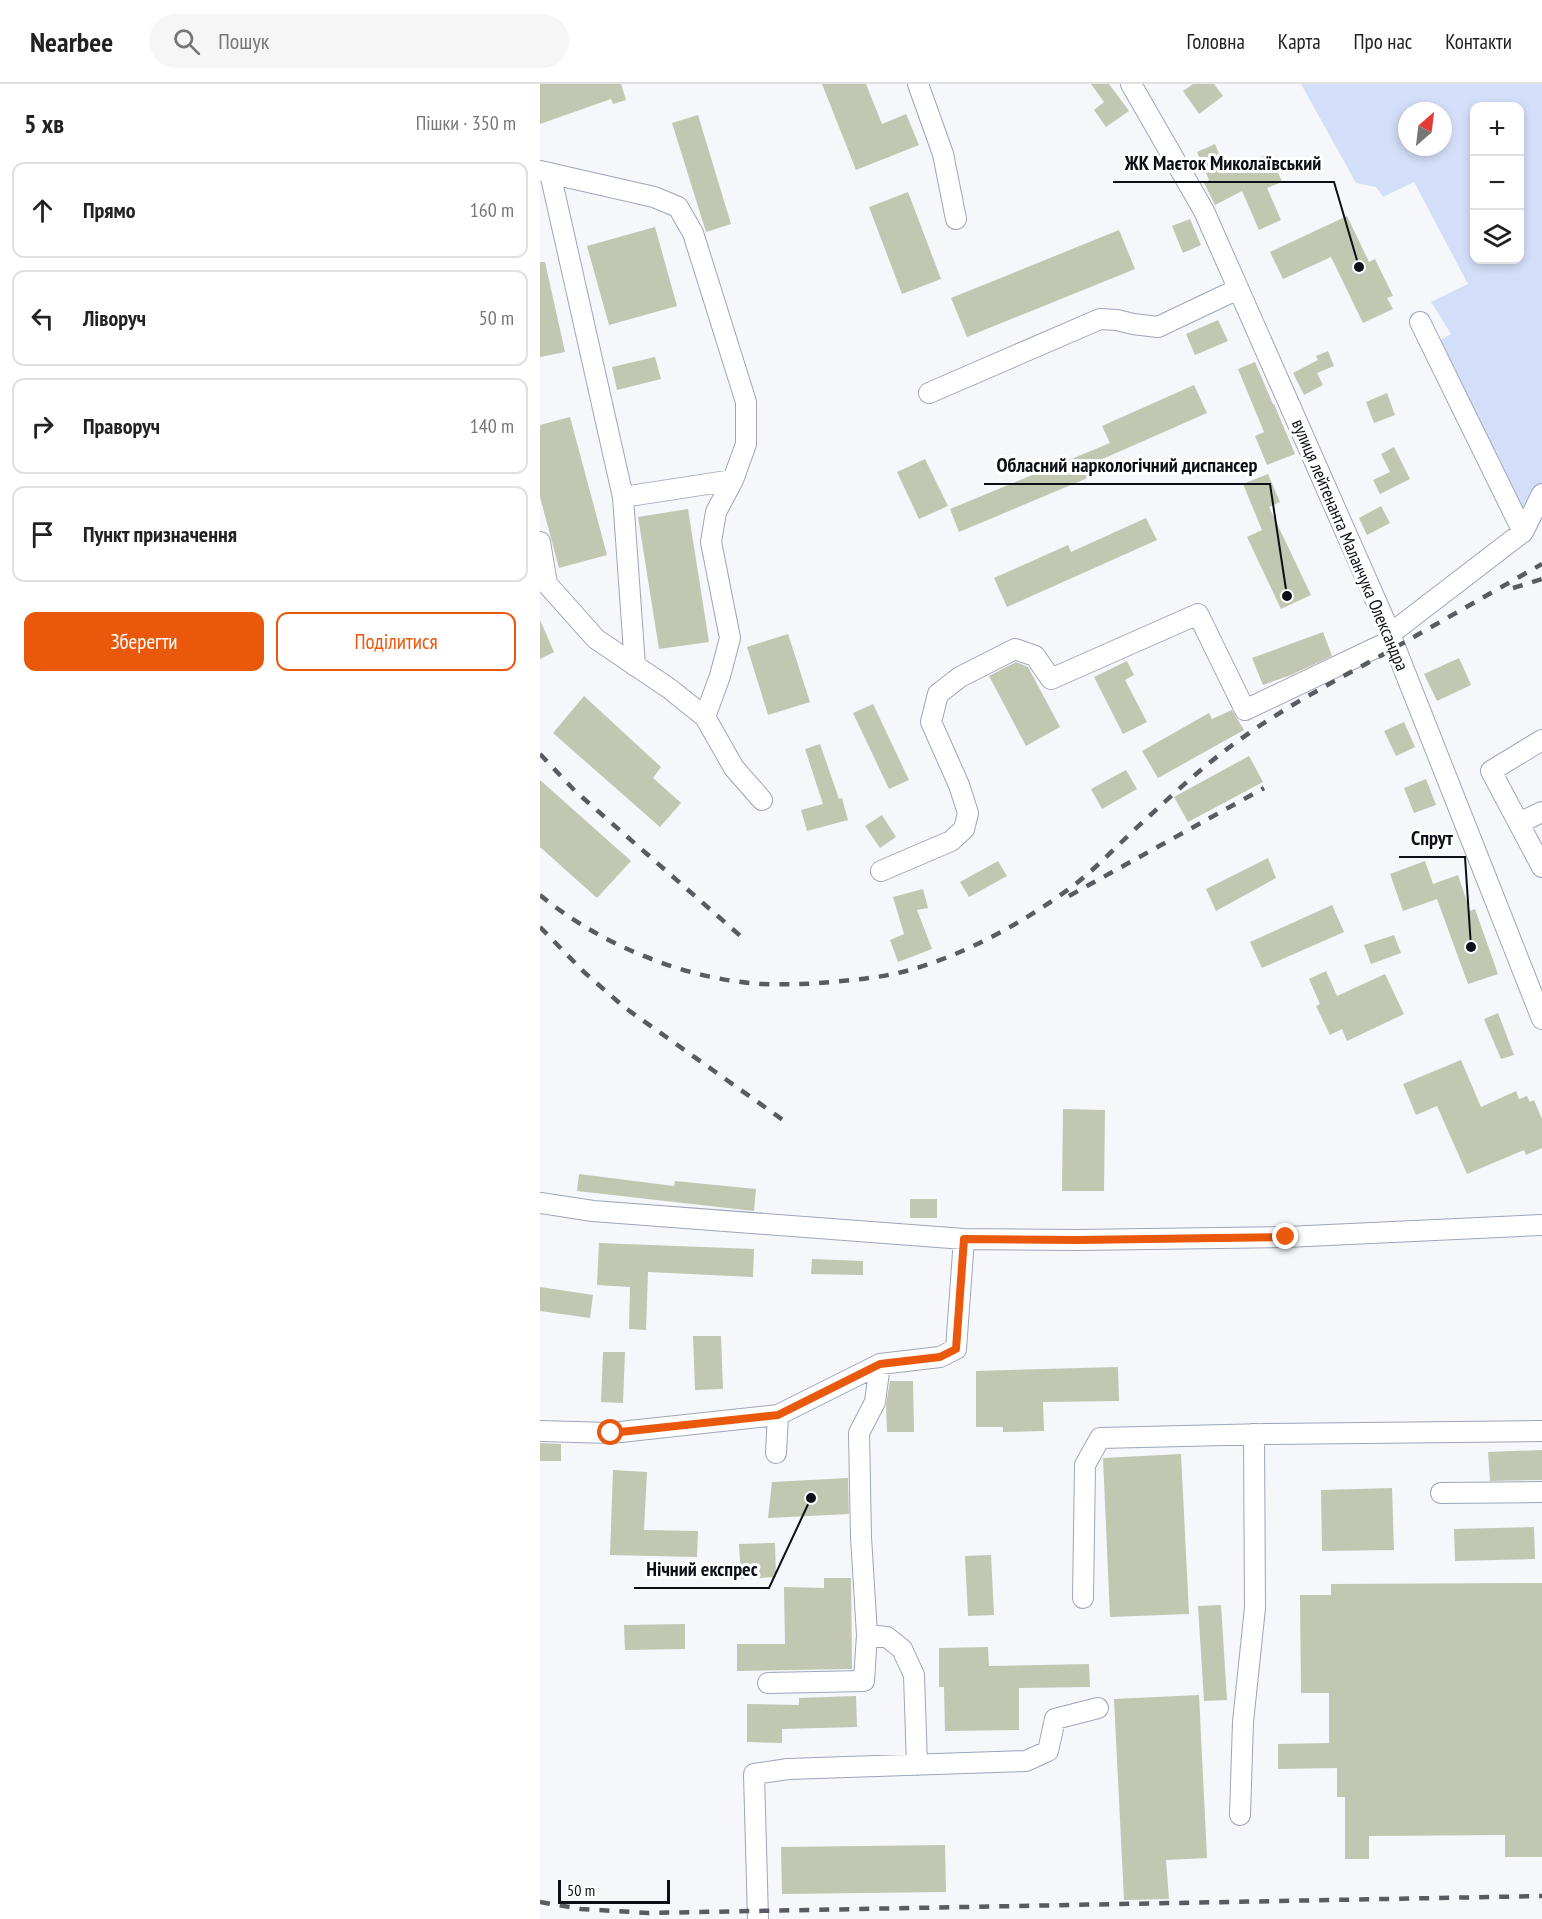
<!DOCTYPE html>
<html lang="uk">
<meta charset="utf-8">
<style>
body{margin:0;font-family:"PT Sans Narrow",sans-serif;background:#f6f6f6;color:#222}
.controls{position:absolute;right:18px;top:18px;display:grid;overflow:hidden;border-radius:12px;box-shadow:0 3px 9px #0003}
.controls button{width:54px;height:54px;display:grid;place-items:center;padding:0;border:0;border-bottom:2px solid #e0e0e0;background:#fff;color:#222;font:30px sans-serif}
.compass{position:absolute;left:858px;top:18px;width:54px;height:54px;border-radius:50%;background:#fff;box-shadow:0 3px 9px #0003;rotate:28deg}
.scale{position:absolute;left:18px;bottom:15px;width:112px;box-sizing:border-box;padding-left:6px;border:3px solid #0c0f16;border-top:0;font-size:16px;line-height:21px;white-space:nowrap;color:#0c0f16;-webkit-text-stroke:4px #fff;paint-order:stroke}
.stop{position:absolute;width:18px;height:18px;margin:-14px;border:4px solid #ea580c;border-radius:50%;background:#fff}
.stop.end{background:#ea580c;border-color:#fff;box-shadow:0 2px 6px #0008}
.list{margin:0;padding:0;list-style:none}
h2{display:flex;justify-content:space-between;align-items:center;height:78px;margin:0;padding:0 24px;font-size:26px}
h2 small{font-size:20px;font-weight:400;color:#767676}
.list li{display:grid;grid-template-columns:39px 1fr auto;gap:18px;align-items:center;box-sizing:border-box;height:96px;margin:0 12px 12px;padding:0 12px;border:2px solid #e0e0e0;border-radius:12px}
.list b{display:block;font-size:22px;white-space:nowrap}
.list em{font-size:20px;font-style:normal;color:#767676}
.actions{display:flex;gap:12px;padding:18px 24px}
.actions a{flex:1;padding:14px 0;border:2px solid #ea580c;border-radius:12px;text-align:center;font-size:21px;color:#ea580c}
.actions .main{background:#ea580c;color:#fff}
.icon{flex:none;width:33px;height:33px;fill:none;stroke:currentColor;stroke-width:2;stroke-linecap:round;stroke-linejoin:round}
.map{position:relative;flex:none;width:1002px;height:1835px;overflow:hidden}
header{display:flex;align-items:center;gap:36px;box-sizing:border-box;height:84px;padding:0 30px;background:#fff;border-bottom:2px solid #e0e0e0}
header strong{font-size:28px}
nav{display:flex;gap:33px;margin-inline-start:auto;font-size:21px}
.search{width:420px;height:54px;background:#f6f6f6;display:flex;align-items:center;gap:15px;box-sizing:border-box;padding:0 21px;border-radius:33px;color:#767676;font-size:22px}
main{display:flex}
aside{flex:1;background:#fff}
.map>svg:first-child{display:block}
.green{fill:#d3def8;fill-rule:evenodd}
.building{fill:#c1c7b1}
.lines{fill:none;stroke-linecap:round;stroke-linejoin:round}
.minor-casing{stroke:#9da5ba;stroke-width:22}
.minor{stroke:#fff;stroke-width:20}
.rail{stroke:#585b61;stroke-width:4.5;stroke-dasharray:10 10;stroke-linecap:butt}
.route{stroke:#ea580c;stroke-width:8}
.labels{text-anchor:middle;stroke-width:6;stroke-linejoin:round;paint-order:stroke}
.street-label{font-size:18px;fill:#0c0f16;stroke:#fff}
.leader{fill:none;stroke:#0c0f16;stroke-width:2}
.callout-dot{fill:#0c0f16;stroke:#fff;stroke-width:2}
.callout-label{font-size:20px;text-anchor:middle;font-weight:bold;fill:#0c0f16;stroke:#fff;stroke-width:6;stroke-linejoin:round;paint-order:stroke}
</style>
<header>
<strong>Nearbee</strong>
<div class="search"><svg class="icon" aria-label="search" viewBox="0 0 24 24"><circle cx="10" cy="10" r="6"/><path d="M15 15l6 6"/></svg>Пошук</div>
<nav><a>Головна</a><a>Карта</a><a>Про нас</a><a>Контакти</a></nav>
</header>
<main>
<aside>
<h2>5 хв<small>Пішки · 350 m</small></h2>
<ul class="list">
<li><svg class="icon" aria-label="ahead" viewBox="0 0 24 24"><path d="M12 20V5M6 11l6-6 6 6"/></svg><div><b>Прямо</b></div><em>160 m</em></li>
<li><svg class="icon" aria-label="left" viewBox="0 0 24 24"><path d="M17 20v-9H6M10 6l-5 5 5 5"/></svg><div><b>Ліворуч</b></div><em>50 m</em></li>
<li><svg class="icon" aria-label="right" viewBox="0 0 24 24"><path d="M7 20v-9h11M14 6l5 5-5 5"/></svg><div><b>Праворуч</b></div><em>140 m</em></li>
<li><svg class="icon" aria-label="arrive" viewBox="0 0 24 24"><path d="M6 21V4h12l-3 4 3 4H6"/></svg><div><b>Пункт призначення</b></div></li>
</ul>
<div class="actions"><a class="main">Зберегти</a><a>Поділитися</a></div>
</aside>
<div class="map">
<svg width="1002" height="1835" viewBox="0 0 1002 1835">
<rect width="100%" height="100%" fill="#f5f7fb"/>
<path class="green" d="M761 0H1002V436L992 454 976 446 887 264 911 250 891 218 928 200 874 98 843 113 836 103 816 99ZM934 22H980V176H934ZM867 27H903V63H867Z"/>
<path class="building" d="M0 0H81L86 16 73 20 71 15 0 40Z
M282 0H326L342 40 366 30 379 61 316 86Z
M551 0H569L589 27 566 43 554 26 564 18Z
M653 0H674L683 12 659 30 643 7Z
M158 31 191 140 166 148 132 39Z
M675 60 686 87 730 69 742 98 727 104 741 136 719 146 702 107 675 121 664 99 669 96 657 68Z
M368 108 401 195 362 210 329 123Z
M807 132 829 178 835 175 853 212 847 214 853 225 823 239 791 173 743 195 730 168Z
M650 135 661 161 643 169 632 142Z
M115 143 137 222 69 241 47 162Z
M579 146 595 185 427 253 411 214Z
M0 178H5L25 268 0 273Z
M678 236 688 257 655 271 646 250Z
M788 267 794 282 777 289 783 301 764 311 753 289 778 276 776 272Z
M115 273 121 295 77 306 72 283Z
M715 278 733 320H734L755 370 727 381 715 352 724 348 698 285Z
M654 301 667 329 558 377 562 388 419 448 410 425 570 359 562 342Z
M847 309 855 331 834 339 826 318Z
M30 333 67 471 19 484 0 413V341Z
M854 363 870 395 840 410 833 396 850 388 841 370Z
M385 375 408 422 379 435 357 388Z
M728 390 740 418 729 423 771 511 741 525 707 453 722 446 703 400Z
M841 422 850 439 827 451 819 434Z
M148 425 169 558 119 565 98 433Z
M606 434 617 456 467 523 454 494 528 461 531 468Z
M0 536 14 568 0 575Z
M783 548 792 572 751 591 723 601 712 574Z
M248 550 270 618 228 631 207 563Z
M919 574 931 601 897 617 884 590Z
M587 577 594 591 585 596 607 638 583 650 554 593Z
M476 578 488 583 520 643 486 662 449 592Z
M44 612 121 683 113 694 141 719 120 743 13 649Z
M333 620 369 696 349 705 313 629Z
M692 626 704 646 618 694 602 667 669 629 672 635Z
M864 638 875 663 856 672 844 647Z
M280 660 299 715 302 714 308 736 267 747 261 726 283 720 265 665Z
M709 672 723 698 648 738 634 713Z
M586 686 597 705 562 725 551 705Z
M886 695 896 721 874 729 864 704Z
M0 696 91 777 57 814 0 763Z
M342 731 356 753 340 764 325 742Z
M728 774 736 794 676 827 666 805Z
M458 777 467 792 429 813 420 798Z
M885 777 893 800 918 791 930 827 935 825 958 890 928 900 897 815 863 827 850 790Z
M383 805 388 824 377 826 392 865 358 878 350 856 364 850 353 813Z
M792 821 804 848 722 884 710 858Z
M854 851 861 869 831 880 824 861Z
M786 887 797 912 845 890 864 930 807 957 802 945 790 951 776 922 780 920 769 895Z
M958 929 974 971 961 975 944 935Z
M921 976 941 1023 976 1007 979 1015 987 1012 990 1018 994 1016 1002 1035V1064L986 1071 984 1066 927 1090 897 1022 876 1031 863 1000Z
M523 1025 565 1026 564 1107H522Z
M39 1090 134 1102 135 1097 216 1105 214 1127 37 1107Z
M370 1115H397V1134H370Z
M59 1159 214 1165 213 1193 108 1188 106 1246 89 1245 90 1203 57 1201Z
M272 1175 323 1177V1191L271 1190Z
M0 1203 53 1211 50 1234 0 1227Z
M153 1252H181L183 1305 155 1306Z
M63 1268H85L83 1319 61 1318Z
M578 1283 579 1317 503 1318 504 1347 463 1348V1343H436V1287Z
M350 1297H373L374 1348H347L346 1321Z
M0 1359 21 1360V1377H0Z
M1002 1366V1396L950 1397 948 1368Z
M641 1370 649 1530 570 1533 563 1374Z
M73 1386 107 1388 104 1446 158 1447 157 1473 70 1471Z
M308 1394 309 1430 228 1434 232 1398Z
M852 1404 854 1466 782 1467 781 1406Z
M994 1443 995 1475 915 1477 914 1445Z
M235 1459 236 1493 201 1495 199 1460Z
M451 1471 454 1531 428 1532 425 1472Z
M284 1494H311L312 1585 197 1587V1560H245L244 1503 284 1504Z
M1002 1499V1773H965V1751L829 1752V1775H805V1713H797V1684L738 1685V1660L789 1659V1609H761L760 1511H791V1500Z
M681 1521 687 1616 664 1617 658 1522Z
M145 1540V1565L85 1566 84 1541Z
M448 1563 449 1582 549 1580 550 1603 479 1604V1646L405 1647 404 1603H399V1564Z
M659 1611 667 1774 626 1776 629 1815 584 1816 574 1615Z
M316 1612 317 1643 242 1645V1659L207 1658V1620L259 1621V1614Z
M405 1761 406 1808 242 1810 241 1763Z"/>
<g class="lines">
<g class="minor-casing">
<path id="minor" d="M378 0 403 70 416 135
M591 0 664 127 844 535 1002 935
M0 87 114 113 138 123 153 149 206 318V360L193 396 176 428 171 458 190 554 180 592 165 633 194 684 222 716
M10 89 83 413 95 582
M389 309 560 235 577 236 593 240 618 243 698 205
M83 413 193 396
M983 448 1002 410
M0 458 7 500 56 555 130 605 165 633
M850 550 983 448 880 238
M1002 656 951 687 1002 783
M979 739 1002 728
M341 787 411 757 424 745 428 729 419 701 391 638 398 610 420 593 475 565 495 572 511 595 658 530 705 626 852 556
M0 1119 53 1127 424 1155 537 1156 746 1153 1002 1141
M340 1280 335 1318 319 1349 321 1453 327 1551 347 1553 362 1565 374 1591 377 1681
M0 1347 71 1349 238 1331 340 1280 400 1273 416 1265 424 1155
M236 1369 238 1331
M901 1409 1002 1408
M543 1514 545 1381 560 1354 727 1350 1002 1347
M228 1599 324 1597 327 1551
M700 1731 703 1638 715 1524 714 1350
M218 1835 214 1690 248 1685 486 1677 508 1667 515 1635 558 1624"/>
</g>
<use href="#minor" class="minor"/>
<path class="rail" d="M973 504 1002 495
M0 670 35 707 204 855
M0 811C59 860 144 895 221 900 249 901 275 900 302 897 325 895 348 892 370 886 424 871 484 838 529 805 552 788 572 767 593 747 627 716 660 684 698 657 743 624 793 598 842 571 895 541 949 510 1002 480
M529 812 724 704
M0 843 44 888 84 923 243 1036
M0 1818 41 1825 109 1829 1002 1812"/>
</g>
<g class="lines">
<path class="route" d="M71 1349 238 1331 340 1280 400 1273 416 1265 424 1155 537 1156 746 1153"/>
</g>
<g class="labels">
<g class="street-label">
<text transform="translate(810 461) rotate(67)" y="6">вулиця лейтенанта Маланчука Олександра</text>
</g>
</g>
<path class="leader" d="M819 183L794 98H573M747 512L730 400H444M931 863L925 773H859M271 1414L229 1504H94"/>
<g class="callout-dot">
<circle cx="819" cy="183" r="6"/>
<circle cx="747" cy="512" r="6"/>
<circle cx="931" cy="863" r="6"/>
<circle cx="271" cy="1414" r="6"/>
</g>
<g class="callout-label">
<text x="683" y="86">ЖК Маєток Миколаївський</text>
<text x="587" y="388">Обласний наркологічний диспансер</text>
<text x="892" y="761">Спрут</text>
<text x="162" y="1492">Нічний експрес</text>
</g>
</svg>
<div class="controls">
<button>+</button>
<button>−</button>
<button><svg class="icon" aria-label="layers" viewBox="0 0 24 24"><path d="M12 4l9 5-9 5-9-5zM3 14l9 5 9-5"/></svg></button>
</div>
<svg class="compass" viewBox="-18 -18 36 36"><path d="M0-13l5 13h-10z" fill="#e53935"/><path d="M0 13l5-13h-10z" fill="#767676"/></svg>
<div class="scale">50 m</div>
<div class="stop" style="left:71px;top:1349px"></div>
<div class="stop end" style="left:746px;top:1153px"></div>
</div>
</main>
